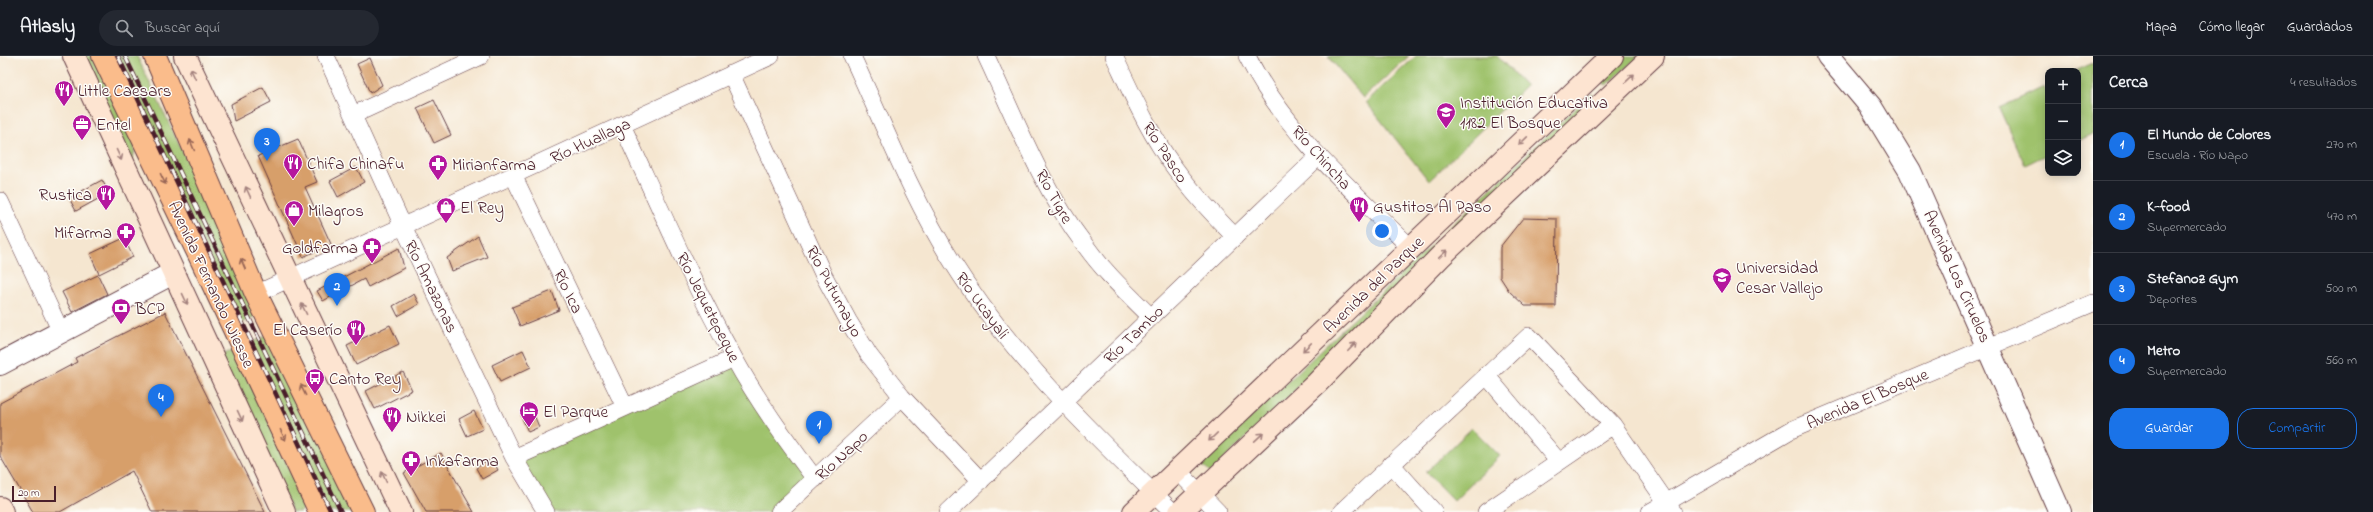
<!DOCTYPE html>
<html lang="es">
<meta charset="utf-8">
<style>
body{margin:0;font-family:"Indie Flower",sans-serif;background:#242831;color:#f1f3f6}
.controls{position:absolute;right:12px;top:12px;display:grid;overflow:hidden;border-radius:8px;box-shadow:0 2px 10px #0003}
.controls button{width:36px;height:36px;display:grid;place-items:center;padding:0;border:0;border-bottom:1px solid #363941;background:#171b24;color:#f1f3f6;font:20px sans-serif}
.scale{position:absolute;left:12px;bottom:10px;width:44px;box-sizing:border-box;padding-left:4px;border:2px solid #4a1f2b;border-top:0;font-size:11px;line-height:14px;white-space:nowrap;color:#4a1f2b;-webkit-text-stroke:3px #fdfcf7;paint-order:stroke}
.you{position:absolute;left:1382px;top:175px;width:14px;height:14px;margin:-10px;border:3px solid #fff;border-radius:50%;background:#1a73e8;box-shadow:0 0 0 6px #1a73e833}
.badge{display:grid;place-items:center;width:26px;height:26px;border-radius:50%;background:#1a73e8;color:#fff;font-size:13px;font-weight:700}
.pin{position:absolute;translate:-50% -33px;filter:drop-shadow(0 1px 2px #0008)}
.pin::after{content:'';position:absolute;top:21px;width:14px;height:12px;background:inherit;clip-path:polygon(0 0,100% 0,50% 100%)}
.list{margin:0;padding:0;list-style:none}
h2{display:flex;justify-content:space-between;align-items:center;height:52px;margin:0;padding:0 16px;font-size:17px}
h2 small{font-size:13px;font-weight:400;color:#9ea1a6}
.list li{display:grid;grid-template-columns:26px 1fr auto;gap:12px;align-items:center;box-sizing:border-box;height:72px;padding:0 16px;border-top:1px solid #363941}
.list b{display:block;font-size:15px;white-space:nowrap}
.list p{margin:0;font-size:13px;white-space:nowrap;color:#9ea1a6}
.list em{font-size:13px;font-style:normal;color:#9ea1a6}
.actions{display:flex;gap:8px;padding:12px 16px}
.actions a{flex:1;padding:9px 0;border:1px solid #1a73e8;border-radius:16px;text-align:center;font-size:14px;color:#1a73e8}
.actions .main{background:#1a73e8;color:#fff}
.icon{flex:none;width:22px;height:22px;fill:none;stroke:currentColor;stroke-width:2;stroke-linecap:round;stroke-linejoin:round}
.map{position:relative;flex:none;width:2093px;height:456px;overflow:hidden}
header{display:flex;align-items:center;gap:24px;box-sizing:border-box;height:56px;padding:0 20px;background:#171b24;border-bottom:1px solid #363941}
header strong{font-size:19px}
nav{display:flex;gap:22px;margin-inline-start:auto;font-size:14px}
.search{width:280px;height:36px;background:#242831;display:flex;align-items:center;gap:10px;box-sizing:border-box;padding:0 14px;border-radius:22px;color:#9ea1a6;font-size:15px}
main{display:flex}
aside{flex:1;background:#171b24}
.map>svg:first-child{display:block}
.green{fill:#9fc26c;stroke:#74704c}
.building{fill:#d79f6a}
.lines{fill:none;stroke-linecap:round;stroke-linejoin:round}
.minor-casing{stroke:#643d44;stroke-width:18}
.tertiary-casing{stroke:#643d44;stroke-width:24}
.secondary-casing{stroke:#643d44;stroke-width:24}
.primary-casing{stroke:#643d44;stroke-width:24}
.minor{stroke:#fff;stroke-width:17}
.tertiary{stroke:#fff;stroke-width:22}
.secondary{stroke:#fde4d1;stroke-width:22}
.primary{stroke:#fabc8b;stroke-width:22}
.rail-casing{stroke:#4a1f2b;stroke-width:4.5}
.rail{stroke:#fdfcf7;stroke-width:3;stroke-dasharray:9;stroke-linecap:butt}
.oneway{stroke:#a4827e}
.oneway2{stroke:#996656}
.labels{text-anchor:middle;stroke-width:3;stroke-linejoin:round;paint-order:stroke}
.poi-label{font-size:17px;fill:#4a1f2b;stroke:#fdfcf7;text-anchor:start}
.street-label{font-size:17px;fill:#4a1f2b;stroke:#fdfcf7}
</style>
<header>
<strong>Atlasly</strong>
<div class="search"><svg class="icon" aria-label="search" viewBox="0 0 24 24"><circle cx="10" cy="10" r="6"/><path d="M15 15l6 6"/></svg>Buscar aquí</div>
<nav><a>Mapa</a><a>Cómo llegar</a><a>Guardados</a></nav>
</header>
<main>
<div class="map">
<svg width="2093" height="456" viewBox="0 0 2093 456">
<rect width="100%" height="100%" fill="#fdfcf7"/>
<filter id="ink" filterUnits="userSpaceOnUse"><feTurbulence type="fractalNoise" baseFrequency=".025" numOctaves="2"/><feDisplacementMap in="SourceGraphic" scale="8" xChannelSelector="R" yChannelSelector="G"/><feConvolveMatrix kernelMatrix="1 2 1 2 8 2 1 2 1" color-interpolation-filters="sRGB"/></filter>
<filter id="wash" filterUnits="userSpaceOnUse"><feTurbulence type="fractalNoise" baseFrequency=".012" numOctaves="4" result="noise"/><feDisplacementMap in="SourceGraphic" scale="16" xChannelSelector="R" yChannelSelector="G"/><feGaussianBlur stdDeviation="0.9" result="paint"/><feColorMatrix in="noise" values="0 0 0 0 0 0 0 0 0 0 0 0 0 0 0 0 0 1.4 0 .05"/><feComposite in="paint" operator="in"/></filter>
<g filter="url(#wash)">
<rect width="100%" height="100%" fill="#f5e6d0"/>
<path class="green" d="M79 0H96L137 84 131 112Z
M114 0H137L260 258 240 268Z
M1328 0H1409L1363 42Z
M1416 0H1497L1526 30 1429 125 1366 46Z
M1627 0H1639L1607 29 1603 27V23Z
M2093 7V78L2078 85V15H2075Z
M2044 31 2048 39V98L2025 109 1999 52Z
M1592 37 1596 42 1450 184 1444 177Z
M1436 185 1442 191 1210 417 1201 408Z
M270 278 357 456H328L249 288Z
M237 293 306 451 300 456H292L219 301Z
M734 302 815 423 779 456H546L514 402Z
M1472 372 1500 400 1454 445 1426 416Z"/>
<g id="blocks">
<path class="building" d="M370 2 382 29 370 37 357 8Z
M263 31 271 46 234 65 231 48Z
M434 44 451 79 434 87 417 52Z
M298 83 317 126 305 131 331 188 303 201 258 100Z
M356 111 364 126 338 141 330 125Z
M102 124 109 137 76 155 69 142Z
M1523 162 1557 163 1556 250H1525L1509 235 1500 221V191Z
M478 180 487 201 452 215 447 202Z
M124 182 133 201 99 218 90 198Z
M399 192 404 212 368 231 364 223 323 245 317 235Z
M98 219 107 238 72 256 62 236Z
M552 235 559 254 520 270 512 251Z
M414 238 419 248 398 260 393 250Z
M165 256 265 456H152L132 415 60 456H33L0 400V347L77 306 75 302Z
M390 269 399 288 356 309 347 290Z
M523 294 531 311 500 326 492 309Z
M403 316 412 334 375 353 366 335Z
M532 354 539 371 528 376 521 359Z
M474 355 483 373 467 380 459 363Z
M441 397 463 437 474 456H426L404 417Z
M492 403 498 414 482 423 476 412Z"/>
</g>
</g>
<g filter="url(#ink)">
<use href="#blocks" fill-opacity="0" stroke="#643d44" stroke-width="1"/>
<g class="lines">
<g class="minor-casing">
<path id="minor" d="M326 0 403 170 514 402 546 456
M852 0C884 69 912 142 953 207 1012 301 1094 379 1173 456
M986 0C1016 64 1042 133 1085 189 1104 216 1128 238 1151 261
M1114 0C1132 38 1149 77 1174 111 1192 136 1213 158 1235 181
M1247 0C1285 76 1351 133 1411 192
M731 18 824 220 849 266 869 299 902 341 981 425
M353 59 481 0
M622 69C658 147 692 227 734 302 757 344 786 384 815 423
M513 119 625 351
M0 145 61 276
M256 238 771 0
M1486 319 1559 406
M514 402 734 302
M1391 408 1434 456
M1178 415 1218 456
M779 456 902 341
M948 456 1318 101
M1341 456 1529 280 1613 369 1673 456
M1486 456 1613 369
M1650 456 1791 374 2093 247"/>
</g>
<g class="tertiary-casing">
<path id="tertiary" d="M1828 0 1871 51 1910 115 2060 456
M0 308 173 217"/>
</g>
<g class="secondary-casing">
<path id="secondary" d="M74 0 284 456
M185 0 401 456
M0 452 2 456
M1134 456 1612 0
M1180 456 1317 327 1440 201 1653 0"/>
</g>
<g class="primary-casing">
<path id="primary" d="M103 0 202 205 320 456
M155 0 256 238 363 456"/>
</g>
<use href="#minor" class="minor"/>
<use href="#tertiary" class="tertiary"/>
<use href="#secondary" class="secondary"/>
<use href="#primary" class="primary"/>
<g class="rail-casing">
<path id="rail" d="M118 0 331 456
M125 0 341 456"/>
</g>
<use href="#rail" class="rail"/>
</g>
<defs><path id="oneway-shaft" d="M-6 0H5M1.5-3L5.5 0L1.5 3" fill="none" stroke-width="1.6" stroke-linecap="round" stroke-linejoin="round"/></defs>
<g class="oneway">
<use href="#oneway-shaft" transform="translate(193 18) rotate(-115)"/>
<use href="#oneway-shaft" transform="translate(1630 22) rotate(-43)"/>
<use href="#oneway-shaft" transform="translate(1523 85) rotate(136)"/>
<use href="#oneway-shaft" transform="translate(119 99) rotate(65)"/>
<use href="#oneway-shaft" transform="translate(248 136) rotate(-115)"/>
<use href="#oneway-shaft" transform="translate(1443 198) rotate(-44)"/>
<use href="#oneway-shaft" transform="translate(185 243) rotate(65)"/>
<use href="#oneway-shaft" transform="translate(304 253) rotate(-116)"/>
<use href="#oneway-shaft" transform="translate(1307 291) rotate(136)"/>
<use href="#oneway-shaft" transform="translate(1352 291) rotate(-46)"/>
<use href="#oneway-shaft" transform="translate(240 360) rotate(65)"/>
<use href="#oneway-shaft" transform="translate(1213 381) rotate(136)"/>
<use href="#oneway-shaft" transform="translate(1259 381) rotate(-43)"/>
<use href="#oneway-shaft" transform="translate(384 421) rotate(-115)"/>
</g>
<g class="oneway2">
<use href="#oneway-shaft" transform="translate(192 89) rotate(-113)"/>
<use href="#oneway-shaft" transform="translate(163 123) rotate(64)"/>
<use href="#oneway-shaft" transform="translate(243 208) rotate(-113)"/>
<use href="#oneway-shaft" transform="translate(303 334) rotate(-116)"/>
<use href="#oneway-shaft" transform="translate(283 379) rotate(64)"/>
</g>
</g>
<defs>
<g id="restaurant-pin" transform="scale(1)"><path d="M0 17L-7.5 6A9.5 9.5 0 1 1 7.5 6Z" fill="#b5179e" stroke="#fdfcf7"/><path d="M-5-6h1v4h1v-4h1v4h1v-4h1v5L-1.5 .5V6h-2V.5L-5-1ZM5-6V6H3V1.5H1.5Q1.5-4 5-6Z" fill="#fff"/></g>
<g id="school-pin" transform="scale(1)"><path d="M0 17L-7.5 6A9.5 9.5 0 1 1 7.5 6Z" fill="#b5179e" stroke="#fdfcf7"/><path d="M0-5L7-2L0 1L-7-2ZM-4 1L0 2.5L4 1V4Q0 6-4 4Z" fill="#fff"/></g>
<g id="office-pin" transform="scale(1)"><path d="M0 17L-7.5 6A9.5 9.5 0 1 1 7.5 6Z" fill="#b5179e" stroke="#fdfcf7"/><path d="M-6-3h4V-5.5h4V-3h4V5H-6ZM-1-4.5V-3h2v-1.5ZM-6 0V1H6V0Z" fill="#fff"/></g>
<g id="pharmacy-pin" transform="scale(1)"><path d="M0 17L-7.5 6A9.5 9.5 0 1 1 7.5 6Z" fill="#b5179e" stroke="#fdfcf7"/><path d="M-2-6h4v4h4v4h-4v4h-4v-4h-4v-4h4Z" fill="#fff"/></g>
<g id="shop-pin" transform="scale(1)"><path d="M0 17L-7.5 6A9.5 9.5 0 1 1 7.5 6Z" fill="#b5179e" stroke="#fdfcf7"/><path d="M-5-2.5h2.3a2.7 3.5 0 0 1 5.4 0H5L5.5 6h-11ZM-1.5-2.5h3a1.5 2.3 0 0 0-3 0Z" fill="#fff"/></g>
<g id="university-pin" transform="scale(1)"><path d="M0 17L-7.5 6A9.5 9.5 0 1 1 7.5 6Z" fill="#b5179e" stroke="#fdfcf7"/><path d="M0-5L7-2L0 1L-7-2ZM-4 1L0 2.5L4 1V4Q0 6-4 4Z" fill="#fff"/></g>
<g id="bank-pin" transform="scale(1)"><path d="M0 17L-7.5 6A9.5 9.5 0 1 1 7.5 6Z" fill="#b5179e" stroke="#fdfcf7"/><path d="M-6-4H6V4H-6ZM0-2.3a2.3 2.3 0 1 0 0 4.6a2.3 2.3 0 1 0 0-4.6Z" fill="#fff"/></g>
<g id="bus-pin" transform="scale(1)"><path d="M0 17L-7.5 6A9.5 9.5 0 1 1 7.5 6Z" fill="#b5179e" stroke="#fdfcf7"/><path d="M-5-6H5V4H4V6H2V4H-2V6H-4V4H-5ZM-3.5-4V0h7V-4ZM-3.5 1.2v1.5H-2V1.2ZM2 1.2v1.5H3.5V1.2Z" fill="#fff"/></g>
<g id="hotel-pin" transform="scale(1)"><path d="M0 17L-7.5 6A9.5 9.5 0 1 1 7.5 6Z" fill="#b5179e" stroke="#fdfcf7"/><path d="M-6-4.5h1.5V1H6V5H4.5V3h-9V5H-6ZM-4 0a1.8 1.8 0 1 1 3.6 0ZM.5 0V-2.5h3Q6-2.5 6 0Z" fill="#fff"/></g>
</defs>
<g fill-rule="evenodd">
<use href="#restaurant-pin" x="64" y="34"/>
<use href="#school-pin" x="1446" y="56"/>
<use href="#office-pin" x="82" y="68"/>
<use href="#restaurant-pin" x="293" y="107"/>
<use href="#pharmacy-pin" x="438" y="108"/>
<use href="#restaurant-pin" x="106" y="138"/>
<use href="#restaurant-pin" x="1359" y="150"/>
<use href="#shop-pin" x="446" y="151"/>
<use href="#shop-pin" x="294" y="154"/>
<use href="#pharmacy-pin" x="126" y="176"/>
<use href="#pharmacy-pin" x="372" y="191"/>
<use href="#university-pin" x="1722" y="221"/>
<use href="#bank-pin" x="121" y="252"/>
<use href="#restaurant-pin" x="356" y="273"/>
<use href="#bus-pin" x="315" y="322"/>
<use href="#hotel-pin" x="529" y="355"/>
<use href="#restaurant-pin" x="392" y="360"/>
<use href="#pharmacy-pin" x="411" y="404"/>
</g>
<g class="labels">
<g class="poi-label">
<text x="78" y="40">Little Caesars</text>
<text x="1460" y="52">Institución Educativa<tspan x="1460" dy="20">1182 El Bosque</tspan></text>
<text x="96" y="74">Entel</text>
<text x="307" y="113">Chifa Chinafu</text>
<text x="452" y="114">Mirianfarma</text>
<text x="92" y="144" text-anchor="end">Rustica</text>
<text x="1373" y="156">Gustitos Al Paso</text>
<text x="460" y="157">El Rey</text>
<text x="308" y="160">Milagros</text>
<text x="112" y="182" text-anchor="end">Mifarma</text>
<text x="358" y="197" text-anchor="end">Goldfarma</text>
<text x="1736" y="217">Universidad<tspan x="1736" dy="20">Cesar Vallejo</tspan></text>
<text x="135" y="258">BCP</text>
<text x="342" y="279" text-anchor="end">El Caserío</text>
<text x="329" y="328">Canto Rey</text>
<text x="543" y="361">El Parque</text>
<text x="406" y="366">Nikkei</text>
<text x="425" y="410">Inkafarma</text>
</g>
<g class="street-label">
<text transform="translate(590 84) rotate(-25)" y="6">Río Huallaga</text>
<text transform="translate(1166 96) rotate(57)" y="6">Río Pasco</text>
<text transform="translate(1322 101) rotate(48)" y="6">Río Chincha</text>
<text transform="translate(1055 140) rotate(61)" y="6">Río Tigre</text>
<text transform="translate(1958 220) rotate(66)" y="6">Avenida Los Ciruelos</text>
<text transform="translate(212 228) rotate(65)" y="6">Avenida Fernando Wiesse</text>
<text transform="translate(1373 228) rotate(-44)" y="6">Avenida del Parque</text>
<text transform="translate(432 230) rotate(64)" y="6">Río Amazonas</text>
<text transform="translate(569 235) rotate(64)" y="6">Río Ica</text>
<text transform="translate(835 235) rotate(62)" y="6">Río Putumayo</text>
<text transform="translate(983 249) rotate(54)" y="6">Río Ucayali</text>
<text transform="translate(709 251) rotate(63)" y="6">Río Jequetepeque</text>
<text transform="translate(1133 278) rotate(-44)" y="6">Río Tambo</text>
<text transform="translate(1867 342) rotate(-23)" y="6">Avenida El Bosque</text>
<text transform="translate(841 399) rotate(-43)" y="6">Río Napo</text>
</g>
</g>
</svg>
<div class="controls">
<button>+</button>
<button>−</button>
<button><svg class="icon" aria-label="layers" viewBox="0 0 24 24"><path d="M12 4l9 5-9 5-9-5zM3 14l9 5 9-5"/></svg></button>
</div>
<div class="scale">20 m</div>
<div class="you"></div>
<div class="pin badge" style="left:819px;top:388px">1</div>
<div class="pin badge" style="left:337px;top:250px">2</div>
<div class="pin badge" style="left:267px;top:105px">3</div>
<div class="pin badge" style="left:161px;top:361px">4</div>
</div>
<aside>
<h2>Cerca<small>4 resultados</small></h2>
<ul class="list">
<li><span class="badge">1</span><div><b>El Mundo de Colores</b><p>Escuela · Río Napo</p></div><em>270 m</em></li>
<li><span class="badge">2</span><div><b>K-food</b><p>Supermercado</p></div><em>470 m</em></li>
<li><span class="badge">3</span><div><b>Stefanoz Gym</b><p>Deportes</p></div><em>500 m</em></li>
<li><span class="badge">4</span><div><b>Metro</b><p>Supermercado</p></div><em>560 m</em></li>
</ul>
<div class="actions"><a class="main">Guardar</a><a>Compartir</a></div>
</aside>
</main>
